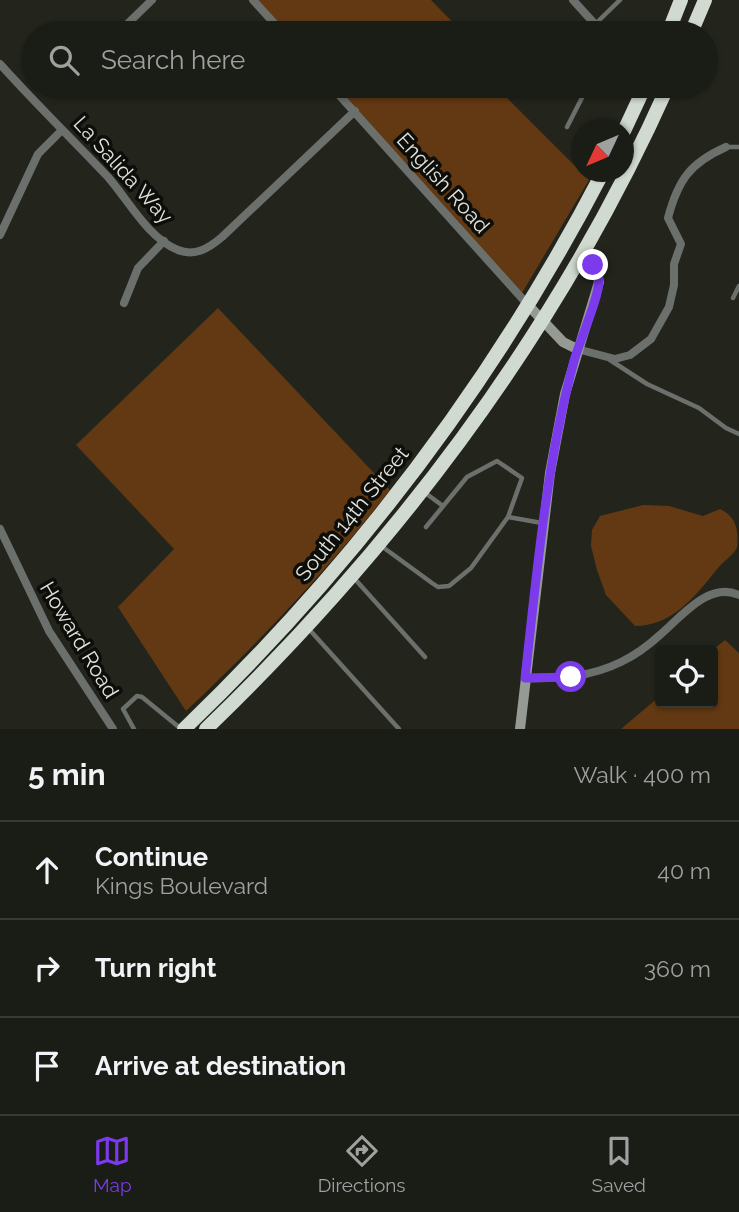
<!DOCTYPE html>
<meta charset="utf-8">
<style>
body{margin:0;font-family:Raleway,sans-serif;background:#23251f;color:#f1f3f6}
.controls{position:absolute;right:21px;bottom:21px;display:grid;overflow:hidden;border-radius:7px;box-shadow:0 2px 5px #0004}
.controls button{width:63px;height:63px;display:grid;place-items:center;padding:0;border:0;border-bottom:2px solid #383a35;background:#1a1c16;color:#f1f3f6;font:35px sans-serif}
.compass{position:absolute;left:571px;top:119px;width:63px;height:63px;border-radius:50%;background:#1a1c16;box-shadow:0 2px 5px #0004;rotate:226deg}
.stop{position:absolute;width:21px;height:21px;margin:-16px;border:5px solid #7c3aed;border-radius:50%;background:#fff}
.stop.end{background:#7c3aed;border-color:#fff;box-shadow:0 2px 7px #0008}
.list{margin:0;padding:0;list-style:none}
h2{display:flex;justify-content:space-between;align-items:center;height:91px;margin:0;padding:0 28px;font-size:30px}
h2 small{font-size:23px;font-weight:400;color:#9fa1a1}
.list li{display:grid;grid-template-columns:46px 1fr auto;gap:21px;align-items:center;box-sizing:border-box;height:98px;padding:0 28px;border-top:2px solid #383a35}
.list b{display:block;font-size:26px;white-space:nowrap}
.list p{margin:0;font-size:23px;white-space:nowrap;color:#9fa1a1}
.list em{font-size:23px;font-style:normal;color:#9fa1a1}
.icon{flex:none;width:38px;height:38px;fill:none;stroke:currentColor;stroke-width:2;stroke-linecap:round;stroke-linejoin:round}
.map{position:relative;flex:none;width:739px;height:729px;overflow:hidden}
.search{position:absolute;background:#1a1c16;box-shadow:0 2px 5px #0004;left:21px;right:21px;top:21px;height:77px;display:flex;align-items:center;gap:18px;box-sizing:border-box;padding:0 24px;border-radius:38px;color:#9fa1a1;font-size:26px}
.sheet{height:385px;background:#1a1c16}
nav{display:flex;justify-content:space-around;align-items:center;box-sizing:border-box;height:98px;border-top:2px solid #383a35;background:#1a1c16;font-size:19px;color:#9fa1a1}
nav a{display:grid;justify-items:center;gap:4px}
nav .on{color:#7c3aed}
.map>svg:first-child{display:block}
.green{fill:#623912}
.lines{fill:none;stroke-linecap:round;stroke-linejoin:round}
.lane{stroke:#6c706c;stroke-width:4.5}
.street{stroke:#6c706c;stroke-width:8}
.secondary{stroke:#959a95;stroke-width:10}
.highway{stroke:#d1dad1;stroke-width:14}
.route{stroke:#7c3aed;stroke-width:9}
.labels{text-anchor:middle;stroke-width:7;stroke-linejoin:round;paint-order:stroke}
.street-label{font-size:21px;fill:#e1e2dd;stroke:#0d0e0a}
</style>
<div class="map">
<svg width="739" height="729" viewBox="0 0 739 729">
<rect width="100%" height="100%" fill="#23251d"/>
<path class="green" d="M252 0H431L463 33H283Z
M331 86H502L506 97 589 180 522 293Z
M218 308 390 490C328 570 259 642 186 711L118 607 174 549 76 445Z
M643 505 669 506 703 516 720 509C736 516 739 530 737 548 733 555 723 562 718 568 696 595 673 626 635 626L606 595 597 570 591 546 592 530 600 516Z
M725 640 739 653V729H621L660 696V703H713V650Z"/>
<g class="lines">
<path class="lane" d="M586 33 620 0
M567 127 588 86
M726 147H739
M733 298 739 286
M610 360 647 384 699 408 726 428 739 434
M424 492 443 506
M426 527 467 477 497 461 522 478 508 517
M380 545 432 583 438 587 449 586 471 568 508 517 542 523
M353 577 425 657
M308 628 399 729
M134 729 123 709 137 696 142 697 180 728"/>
<path class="street" d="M253 0 283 33
M573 0 603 33
M118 33 152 0
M0 64C35 103 72 139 108 177 129 201 148 238 178 250 195 257 209 248 222 237L355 111
M331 86 528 305
M0 235 38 154 62 130
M124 303 138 268 164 241
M577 349 615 359 630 355 651 339 669 307 674 285V264L681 244 668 218C678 180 690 163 726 147
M0 529 49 631 113 729
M525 678C558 679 591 677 621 662 636 655 649 645 661 634 681 617 709 581 739 595"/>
<path class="secondary" d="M528 305 563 342 577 349
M520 729 550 473 565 394 599 282 596 269 581 255"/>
<path class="highway" d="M668 33 681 0
M691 33 705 0
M624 131 645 86
M184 729C354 566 495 380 603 172
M206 729C398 544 559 330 668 86"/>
</g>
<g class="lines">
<path class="route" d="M571 677 525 678C537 572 546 465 574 361 579 342 600 296 599 279 599 273 597 269 593 265"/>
</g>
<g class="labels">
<g class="street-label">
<text transform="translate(123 170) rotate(48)" y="7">La Salida Way</text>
<text transform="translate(443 183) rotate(48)" y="7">English Road</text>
<text transform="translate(352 514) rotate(-51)" y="7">South 14th Street</text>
<text transform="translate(79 640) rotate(59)" y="7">Howard Road</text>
</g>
</g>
</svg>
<div class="controls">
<button><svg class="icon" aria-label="locate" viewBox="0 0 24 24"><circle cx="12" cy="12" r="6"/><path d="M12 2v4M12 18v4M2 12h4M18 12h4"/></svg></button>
</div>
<svg class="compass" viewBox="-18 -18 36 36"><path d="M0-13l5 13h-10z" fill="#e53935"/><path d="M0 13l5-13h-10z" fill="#9fa1a1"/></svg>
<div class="stop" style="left:571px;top:677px"></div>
<div class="stop end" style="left:593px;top:265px"></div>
<div class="search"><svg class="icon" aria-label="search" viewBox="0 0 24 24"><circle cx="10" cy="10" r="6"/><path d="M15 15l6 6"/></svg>Search here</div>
</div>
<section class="sheet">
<h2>5 min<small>Walk · 400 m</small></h2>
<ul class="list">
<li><svg class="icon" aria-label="ahead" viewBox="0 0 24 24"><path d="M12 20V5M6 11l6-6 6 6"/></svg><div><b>Continue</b><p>Kings Boulevard</p></div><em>40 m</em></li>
<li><svg class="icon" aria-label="right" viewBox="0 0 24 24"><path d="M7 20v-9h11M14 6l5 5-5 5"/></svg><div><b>Turn right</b></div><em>360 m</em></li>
<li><svg class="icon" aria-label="arrive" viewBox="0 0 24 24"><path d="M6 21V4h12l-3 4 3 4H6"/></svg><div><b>Arrive at destination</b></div></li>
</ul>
</section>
<nav>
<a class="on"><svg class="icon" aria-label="map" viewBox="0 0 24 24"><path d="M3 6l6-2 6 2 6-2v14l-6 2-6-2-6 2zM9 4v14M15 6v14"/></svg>Map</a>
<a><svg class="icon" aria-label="directions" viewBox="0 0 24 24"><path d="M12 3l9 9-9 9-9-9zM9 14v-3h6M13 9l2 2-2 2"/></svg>Directions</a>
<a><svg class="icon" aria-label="saved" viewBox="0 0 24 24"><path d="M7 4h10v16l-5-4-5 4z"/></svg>Saved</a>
</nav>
